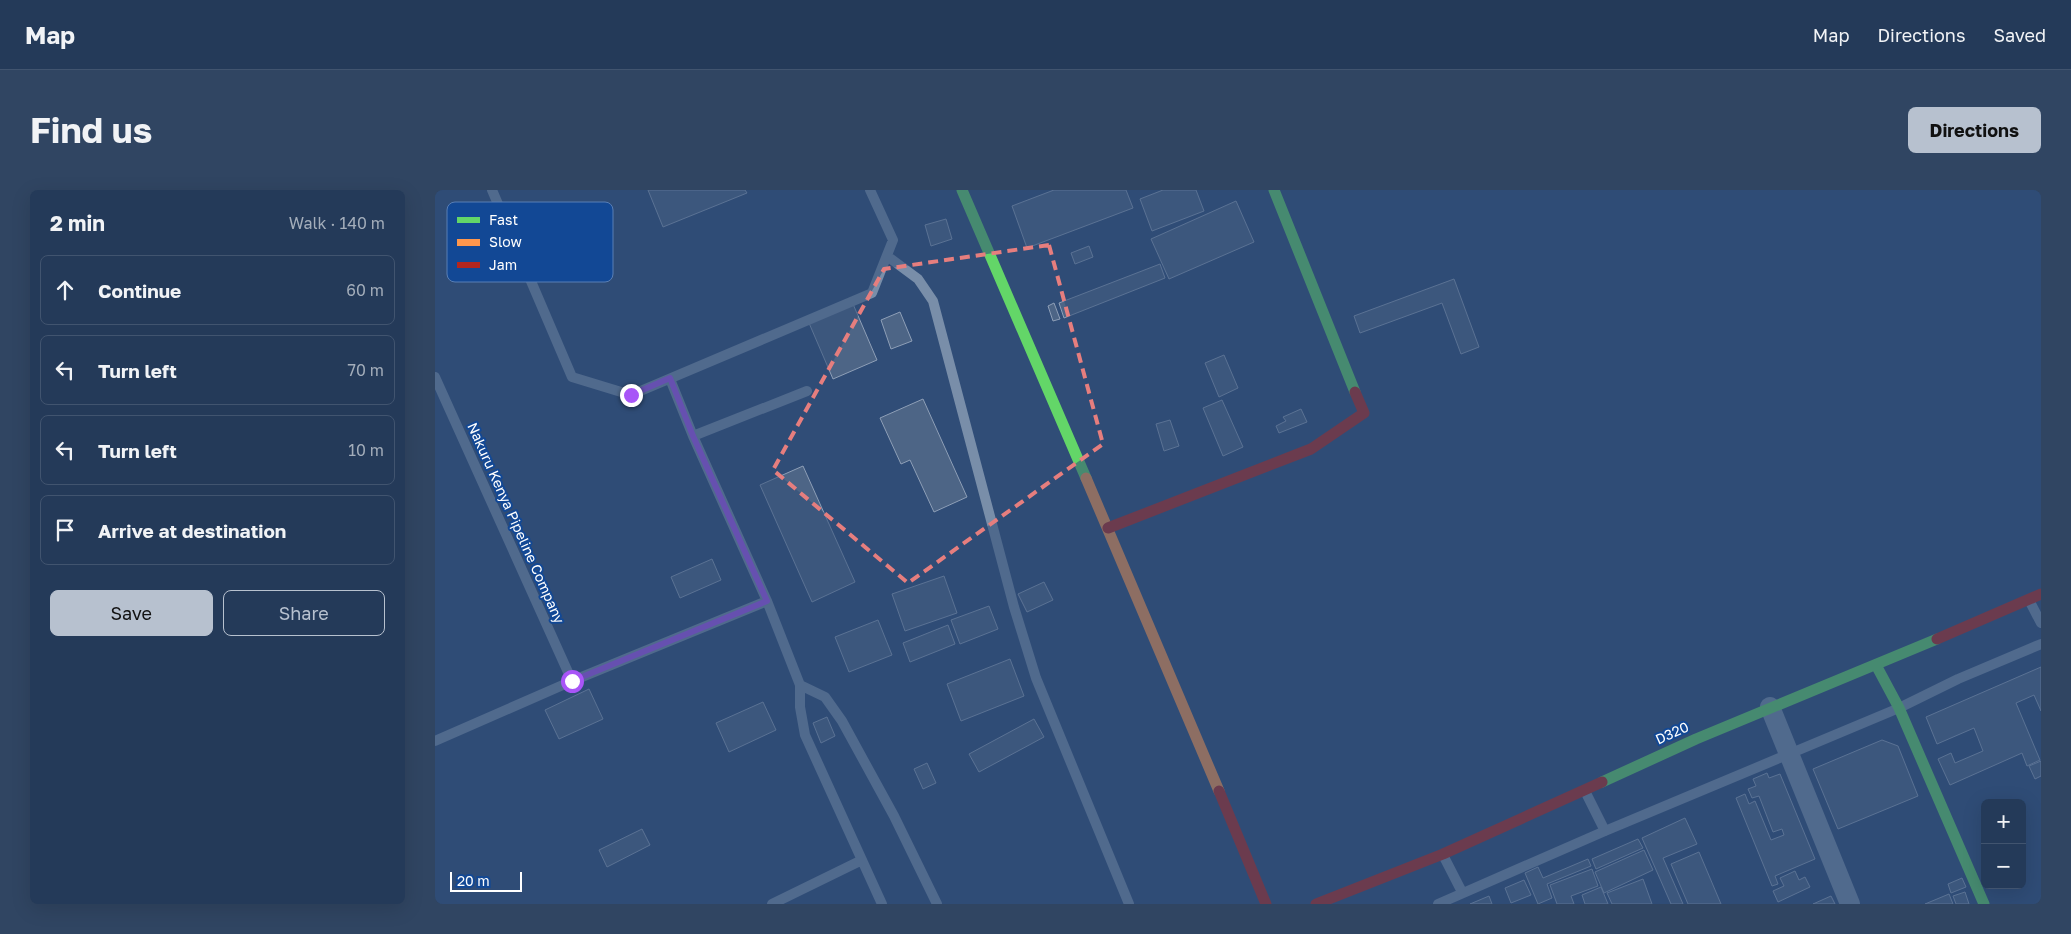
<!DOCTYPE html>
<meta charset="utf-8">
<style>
body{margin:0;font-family:"Golos Text",sans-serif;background:#304562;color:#f1f3f6}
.controls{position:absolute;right:15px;bottom:15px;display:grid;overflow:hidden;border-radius:8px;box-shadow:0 5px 20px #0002}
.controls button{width:45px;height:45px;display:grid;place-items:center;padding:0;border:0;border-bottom:1px solid #41546f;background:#243a59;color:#f1f3f6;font:25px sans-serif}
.scale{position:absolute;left:15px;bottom:12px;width:72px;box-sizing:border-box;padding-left:5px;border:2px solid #fff;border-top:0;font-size:14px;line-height:18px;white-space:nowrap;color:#fff;-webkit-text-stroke:4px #124895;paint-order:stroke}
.stop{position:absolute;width:15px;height:15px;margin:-11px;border:4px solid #a855f7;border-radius:50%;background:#fff}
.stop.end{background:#a855f7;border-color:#fff;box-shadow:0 1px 5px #0008}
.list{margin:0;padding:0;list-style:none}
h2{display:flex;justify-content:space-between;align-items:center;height:65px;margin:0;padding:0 20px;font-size:21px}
h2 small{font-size:16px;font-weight:400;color:#a3adba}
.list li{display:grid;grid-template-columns:32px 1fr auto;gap:15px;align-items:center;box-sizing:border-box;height:70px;margin:0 10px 10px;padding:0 10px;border:1px solid #41546f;border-radius:8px}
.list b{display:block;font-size:19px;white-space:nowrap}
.list em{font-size:16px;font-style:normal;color:#a3adba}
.actions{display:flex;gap:10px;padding:15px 20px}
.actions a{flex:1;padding:11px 0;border:1px solid #b7c1cf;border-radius:8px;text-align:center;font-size:18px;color:#b7c1cf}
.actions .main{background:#b7c1cf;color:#111}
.icon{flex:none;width:28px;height:28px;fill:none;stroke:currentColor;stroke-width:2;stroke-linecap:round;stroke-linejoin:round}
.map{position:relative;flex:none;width:1606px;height:714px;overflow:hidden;border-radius:8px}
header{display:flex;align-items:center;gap:30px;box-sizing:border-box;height:70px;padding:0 25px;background:#243a59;border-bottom:1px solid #41546f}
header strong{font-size:24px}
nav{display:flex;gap:28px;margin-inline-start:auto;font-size:18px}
.intro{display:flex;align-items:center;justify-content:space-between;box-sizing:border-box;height:120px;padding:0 30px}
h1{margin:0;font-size:35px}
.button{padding:12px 22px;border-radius:8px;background:#b7c1cf;color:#111;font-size:18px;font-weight:700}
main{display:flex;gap:30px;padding:0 30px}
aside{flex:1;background:#243a59;border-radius:8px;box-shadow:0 5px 20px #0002}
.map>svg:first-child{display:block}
.building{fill:#4d6586;stroke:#8e9fb7}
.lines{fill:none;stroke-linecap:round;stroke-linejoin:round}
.lane{stroke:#798ea9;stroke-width:10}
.street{stroke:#798ea9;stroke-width:20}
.fast{stroke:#63d668;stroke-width:11}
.slow{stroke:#ff974d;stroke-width:11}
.jam{stroke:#b3261e;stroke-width:11}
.route{stroke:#a855f7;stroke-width:6}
.marked{fill:none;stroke:#e67e7e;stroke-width:4;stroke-dasharray:10 6;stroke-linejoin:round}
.labels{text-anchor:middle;stroke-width:4;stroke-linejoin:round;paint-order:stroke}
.street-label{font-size:14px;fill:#fff;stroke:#124895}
.key{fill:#124895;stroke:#597fb5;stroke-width:1}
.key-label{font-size:14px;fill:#fff}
</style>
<header>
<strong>Map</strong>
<nav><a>Map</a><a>Directions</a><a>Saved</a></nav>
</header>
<div class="intro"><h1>Find us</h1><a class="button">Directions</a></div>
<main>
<aside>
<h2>2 min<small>Walk · 140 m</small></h2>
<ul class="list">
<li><svg class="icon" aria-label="ahead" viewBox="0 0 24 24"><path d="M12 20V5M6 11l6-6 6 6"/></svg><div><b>Continue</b></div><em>60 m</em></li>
<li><svg class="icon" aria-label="left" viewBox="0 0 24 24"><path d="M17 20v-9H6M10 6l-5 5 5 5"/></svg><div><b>Turn left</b></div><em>70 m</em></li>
<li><svg class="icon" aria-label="left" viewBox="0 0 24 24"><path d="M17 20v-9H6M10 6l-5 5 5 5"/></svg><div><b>Turn left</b></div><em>10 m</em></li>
<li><svg class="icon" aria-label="arrive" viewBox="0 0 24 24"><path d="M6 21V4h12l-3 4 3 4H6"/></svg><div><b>Arrive at destination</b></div></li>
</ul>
<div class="actions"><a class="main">Save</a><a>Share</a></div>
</aside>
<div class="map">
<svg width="1606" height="714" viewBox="0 0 1606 714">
<rect width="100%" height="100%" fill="#304d77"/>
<path class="building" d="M213 0H310L312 3 228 37Z
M619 0H691L698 18 592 58 577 16Z
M728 0H761L769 21 717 41 705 9Z
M801 11 819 52 734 89 716 49Z
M511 29 517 49 496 56 490 35Z
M654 56 658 67 640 74 636 63Z
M725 74 730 88 629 128 624 113Z
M1019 89 1044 157 1026 164 1007 113 925 143 919 126Z
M619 113 625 129 618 131 613 116Z
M418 114 442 170 398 189 374 133Z
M465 122 477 151 456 159 446 130Z
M789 165 803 198 784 207 770 173Z
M488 209 532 307 499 322 475 270 466 274 445 228Z
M787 210 808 257 788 266 768 218Z
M866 219 872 232 844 243 841 236 851 231 848 227Z
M735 230 744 256 729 261 721 234Z
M368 276 420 392 377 412 325 295Z
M277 369 286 390 245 408 236 387Z
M509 386 522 423 470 441 457 404Z
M609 392 618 410 592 422 583 404Z
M554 416 563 439 525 454 516 430Z
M443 430 457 465 414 482 400 447Z
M513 435 520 454 475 472 468 453Z
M575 469 589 506 526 531 512 494Z
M1606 477V521L1599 505 1581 513 1605 570 1592 576 1587 563 1515 595 1503 569 1516 563 1520 573 1548 561 1539 538 1502 554 1491 527Z
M154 499 168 529 124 549 110 520Z
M328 512 341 540 294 562 281 533Z
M392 527 400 546 386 553 378 533Z
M599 529 609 547 544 582 534 564Z
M1447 550 1463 556 1483 606 1403 639 1378 579Z
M1606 571V586L1600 589 1594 576Z
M492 573 501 593 488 599 479 579Z
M1332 583 1334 588 1345 584 1380 669 1340 686 1343 694 1337 696 1301 608 1310 604 1314 614 1320 611 1336 650 1349 645 1347 639 1338 642 1324 606 1317 608 1313 599 1321 596 1318 589Z
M1250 628 1262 654 1228 668 1248 714H1236L1207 648Z
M207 639 215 655 172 677 164 660Z
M1203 649 1208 658 1161 679 1157 669Z
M1209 660 1218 680 1169 703 1160 682Z
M1264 662 1286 714H1253L1236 674Z
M1153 669 1156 676 1112 694 1117 708 1103 714 1090 683 1103 677 1108 688Z
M1157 679 1163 696 1136 706 1139 714H1122L1115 695Z
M1360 681 1364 690 1370 687 1375 697 1343 712 1338 701 1349 696 1345 688Z
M1527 688 1531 697 1516 703 1513 694Z
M1208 689 1217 714H1177L1172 703Z
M1089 690 1096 705 1076 713 1070 698Z
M1166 697 1173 714H1150L1147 705Z
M1530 702 1534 714H1521L1518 706Z
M1514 704 1518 714H1490Z
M1054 706 1057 714H1035Z
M1396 706 1400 714H1378Z"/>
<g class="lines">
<path class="lane" d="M57 0 137 187 196 205 437 103 458 50 435 0
M452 66 483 89 498 111 579 417 601 488 694 714
M0 187 137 491
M235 189 258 246 332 411 365 495
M258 246 372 201
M1594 410 1606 433
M0 551 137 491 332 411
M1150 601 1170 641
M1008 665 1027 702
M337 714 427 670
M447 714 370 545 365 517V495L390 507 407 531 459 626 502 714
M1003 714 1170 641 1464 518 1523 489 1606 454"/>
<path class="street" d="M1335 517 1415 714"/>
<path class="fast" d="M527 0 651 288
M839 0 920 202
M1441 475 1464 518 1549 714
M1167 592 1261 549 1502 449"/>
<path class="slow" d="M651 288 784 601"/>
<path class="jam" d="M673 338 876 259 929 223 920 202
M1502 449 1606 404
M784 601 831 714
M881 714 1008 664 1167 592"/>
</g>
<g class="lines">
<path class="route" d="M137 491 332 411 258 246 235 188 196 205"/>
</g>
<path d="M0 0H1606V714H0ZM614 55 668 254 473 393 338 280 449 79Z" fill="#304d77" fill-opacity=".55" fill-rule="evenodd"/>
<path class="marked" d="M614 55 668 254 473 393 338 280 449 79Z"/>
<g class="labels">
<g class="street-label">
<text transform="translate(81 333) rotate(66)" y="5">Nakuru Kenya Pipeline Company</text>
<text transform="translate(1237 543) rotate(-24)" y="5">D320</text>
</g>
</g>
<rect x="12" y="12" width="166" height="80" rx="8" class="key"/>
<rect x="22" y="27" width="23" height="6" fill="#63d668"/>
<rect x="22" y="49" width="23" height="7" fill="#ff974d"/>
<rect x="22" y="72" width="23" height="6" fill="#b3261e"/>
<g class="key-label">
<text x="54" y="35">Fast</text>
<text x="54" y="57">Slow</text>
<text x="54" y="80">Jam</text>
</g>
</svg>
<div class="controls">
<button>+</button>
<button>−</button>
</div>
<div class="scale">20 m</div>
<div class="stop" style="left:137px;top:491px"></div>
<div class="stop end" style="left:196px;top:205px"></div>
</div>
</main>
